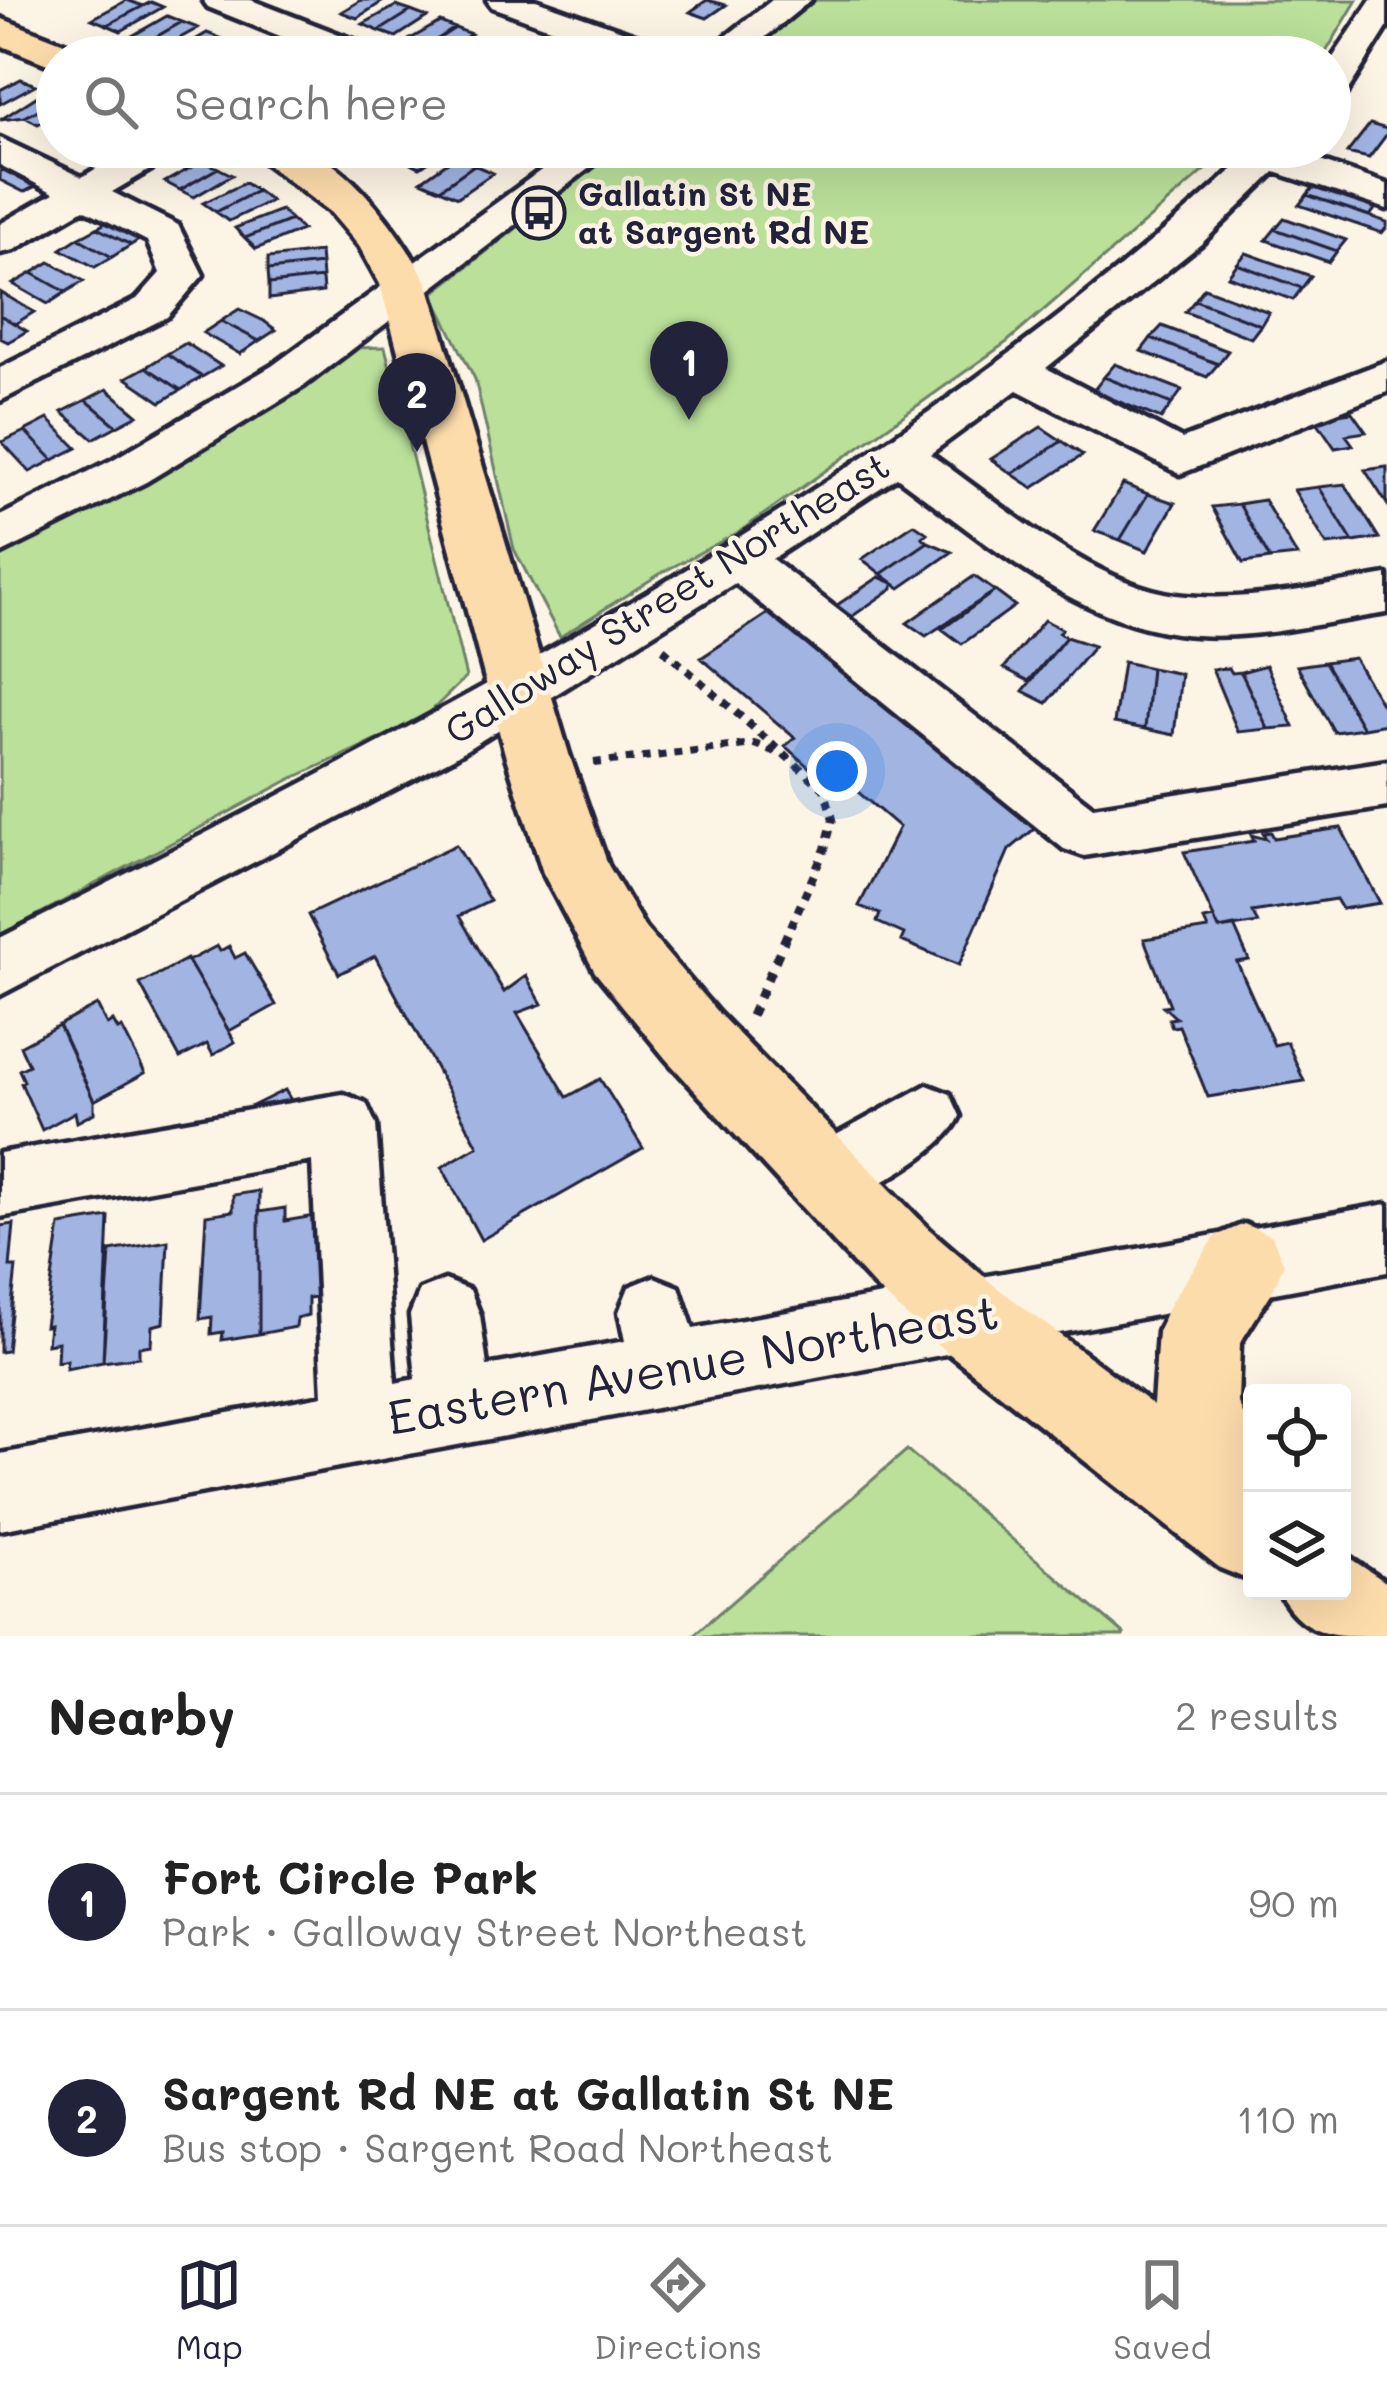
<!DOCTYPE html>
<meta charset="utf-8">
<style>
body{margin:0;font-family:Mali,sans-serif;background:#f2f2f2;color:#222}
.controls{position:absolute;right:36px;bottom:36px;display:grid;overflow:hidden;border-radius:12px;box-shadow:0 12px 48px #0002}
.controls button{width:108px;height:108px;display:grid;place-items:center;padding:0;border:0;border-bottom:3px solid #e0e0e0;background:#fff;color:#222;font:60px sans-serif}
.you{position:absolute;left:837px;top:771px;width:42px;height:42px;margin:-30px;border:9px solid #fff;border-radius:50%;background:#1a73e8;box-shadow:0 0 0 18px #1a73e833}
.badge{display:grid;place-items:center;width:78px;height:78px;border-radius:50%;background:#22223b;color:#fff;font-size:39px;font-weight:700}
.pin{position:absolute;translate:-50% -99px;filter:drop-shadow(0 3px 6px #0008)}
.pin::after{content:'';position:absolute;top:63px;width:42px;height:36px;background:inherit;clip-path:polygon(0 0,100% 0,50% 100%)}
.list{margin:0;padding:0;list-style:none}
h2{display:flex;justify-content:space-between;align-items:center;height:156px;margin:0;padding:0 48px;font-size:51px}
h2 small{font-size:39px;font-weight:400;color:#767676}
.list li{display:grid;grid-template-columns:78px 1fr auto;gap:36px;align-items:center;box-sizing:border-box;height:216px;padding:0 48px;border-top:3px solid #e0e0e0}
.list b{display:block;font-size:45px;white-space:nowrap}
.list p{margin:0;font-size:39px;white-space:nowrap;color:#767676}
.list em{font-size:39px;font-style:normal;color:#767676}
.icon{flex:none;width:66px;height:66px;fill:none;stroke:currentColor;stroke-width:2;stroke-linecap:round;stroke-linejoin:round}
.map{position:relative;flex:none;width:1387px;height:1636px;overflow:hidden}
.search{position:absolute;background:#fff;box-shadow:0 12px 48px #0002;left:36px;right:36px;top:36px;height:132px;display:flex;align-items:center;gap:30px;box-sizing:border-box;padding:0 42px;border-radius:66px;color:#767676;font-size:45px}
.sheet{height:588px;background:#fff}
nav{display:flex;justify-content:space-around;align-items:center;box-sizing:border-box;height:168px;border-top:3px solid #e0e0e0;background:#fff;font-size:33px;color:#767676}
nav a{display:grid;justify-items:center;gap:6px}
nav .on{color:#22223b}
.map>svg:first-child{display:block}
.green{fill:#bae09a;stroke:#6e816a;stroke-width:3}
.building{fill:#a1b4e2;stroke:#22223b;stroke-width:3}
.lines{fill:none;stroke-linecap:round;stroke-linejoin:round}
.minor-casing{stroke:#22223b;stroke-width:9}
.major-casing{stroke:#22223b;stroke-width:9}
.path-far1{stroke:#22223b;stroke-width:8;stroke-dasharray:8 8;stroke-linecap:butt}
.path{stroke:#22223b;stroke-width:9;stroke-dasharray:10 10;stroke-linecap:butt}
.minor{fill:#fcf5e5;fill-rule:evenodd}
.major{fill:#fddcac;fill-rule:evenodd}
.labels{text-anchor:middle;stroke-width:9;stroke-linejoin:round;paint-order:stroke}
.far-poi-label{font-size:33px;font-weight:bold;fill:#22223b;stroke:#fcf5e5;text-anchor:start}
.street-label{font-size:39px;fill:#22223b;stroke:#fcf5e5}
.near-street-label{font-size:48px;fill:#22223b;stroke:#fcf5e5}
</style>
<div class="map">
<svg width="1387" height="1636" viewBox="0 0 1387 1636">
<rect width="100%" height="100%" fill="#fcf5e5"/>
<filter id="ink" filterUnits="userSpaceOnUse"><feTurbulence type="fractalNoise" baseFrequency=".00833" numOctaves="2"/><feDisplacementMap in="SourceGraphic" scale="24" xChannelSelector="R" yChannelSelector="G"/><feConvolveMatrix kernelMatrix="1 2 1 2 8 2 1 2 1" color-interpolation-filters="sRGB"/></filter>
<g filter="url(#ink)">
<path class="green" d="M816 0H1357L1323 57H740Z
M621 147H1232L1007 342 739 532 663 572 560 637 514 549 475 379 432 294Z
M385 347 466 677 424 718 289 780 0 935V552L193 445 356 348Z
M907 1450 1124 1634 1123 1636H692Z"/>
<path class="building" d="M127 0 143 6 107 25 92 19Z
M361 0H385L357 18 341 12Z
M707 0 726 5 707 18 690 12Z
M151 2 163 7 121 31 107 25Z
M396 6 411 11 379 31 363 24Z
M411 11 427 17 396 37 379 31Z
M167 16 182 22 147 42 132 36Z
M182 22 198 28 162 48 147 42Z
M440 22 455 28 424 48 407 41Z
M455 28 471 34 440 54 424 48Z
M207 33 223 39 192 57 173 53Z
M488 36 504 42 482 57H454Z
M223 39 239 46 220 57H192Z
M21 79 35 85 0 104V90Z
M47 90 57 100 25 117 0 120Z
M57 100V113L38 124 25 117Z
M1370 124 1387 129V134L1369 158 1347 153Z
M421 147H450L420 167 403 160Z
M455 157 474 165 440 189 421 181Z
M203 161 218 168 180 190 165 182Z
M474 165 493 173 458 197 440 189Z
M10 166 42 183 24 192 0 180V172Z
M218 168 232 175 194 197 180 190Z
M245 183 257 191 216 212 203 203Z
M1316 184 1378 205 1370 216 1307 195Z
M257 191 271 201 229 221 216 212Z
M1307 195 1387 222V227L1382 233 1299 205Z
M281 210 291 220 245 238 235 228Z
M114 218 147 235 131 245 97 228Z
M1284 218 1346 240 1337 251 1275 229Z
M291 220 302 230 256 249 245 238Z
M97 228 131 245 112 257 78 238Z
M1275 229 1337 251 1329 262 1266 240Z
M78 238 112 257 95 267 61 249Z
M320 252 321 264 268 270V258Z
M1246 253 1311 276 1302 288 1237 264Z
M50 262 84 281 66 292 32 273Z
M321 264 322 278 269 284 268 270Z
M1237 264 1302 288 1293 300 1228 276Z
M32 273 66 292 48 304 13 284Z
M322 278 323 292 269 299V284Z
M1204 288 1269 312 1261 325 1195 300Z
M0 292 34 312 15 324 0 315Z
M1195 300 1261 325 1251 338 1185 312Z
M239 309 264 321 276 330 259 341 221 321Z
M0 315 15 324 27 331 8 342 0 338Z
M221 321 259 341 240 354 203 333Z
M1162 326 1228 351 1218 364 1151 338Z
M1151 338 1218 364 1207 377 1141 351Z
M186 343 221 366 202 377 167 354Z
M167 354 202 377 181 390 146 367Z
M1115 364 1182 390 1172 404 1104 377Z
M146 367 181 390 161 402 126 378Z
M1104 377 1172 404 1161 419 1093 391Z
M107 389 138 415 117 426 86 400Z
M86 400 117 426 93 439 62 412Z
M1352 412 1366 432 1346 435 1353 445 1335 448 1314 417Z
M48 419 77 448 53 460 25 431Z
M1041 427 1062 441 1012 474 991 459Z
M25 431 53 460 30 472 2 442Z
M1062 441 1083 455 1033 488 1012 474Z
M1387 467V504L1365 470Z
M1123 484 1148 494 1120 540 1094 531Z
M1345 484 1379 538 1353 542 1319 487Z
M1319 487 1353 542 1327 545 1294 490Z
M1148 494 1175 503 1147 551 1120 540Z
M1264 500 1297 556 1270 559 1239 504Z
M1239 504 1270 559 1243 563 1212 507Z
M914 524 927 533 922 537 928 542 881 574 862 559Z
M928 542 952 552 900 588 881 574Z
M974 576 995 591 926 636 907 623Z
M879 577 893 583V588L847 620 831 609Z
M995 591 1015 606 962 644 942 629Z
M773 610 1045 820 1009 850 959 965 901 941 904 934 877 922 880 914 859 906 899 827 837 774 827 782 820 777 785 746 795 738 701 658Z
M1044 620 1062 629 1059 633 1066 637 1029 681 1004 668Z
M1066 637 1094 646 1047 703 1023 691Z
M1354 658 1387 713V724L1363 728 1325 662Z
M1123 662 1151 668 1145 729 1114 723Z
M1325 662 1363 728 1334 732 1297 666Z
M1266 665 1294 727 1268 729 1241 672Z
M1151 668 1181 674 1174 735 1145 729Z
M1229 668 1232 673 1241 672 1268 729 1238 732 1212 669Z
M1341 828 1380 903 1342 909 1336 899 1252 912 1258 923 1219 929 1184 852 1254 841 1251 835 1266 839 1263 833 1271 832 1274 838Z
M456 845 490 901 459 916 504 992 526 976 542 1004 517 1013 567 1097 600 1079 643 1148 481 1240 442 1167 478 1146 375 956 339 974 308 915Z
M1214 918 1219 929 1234 926 1249 960 1237 962 1274 1045 1287 1042 1304 1081 1208 1097 1179 1026 1172 1027 1169 1019 1176 1018 1163 1006 1170 1005 1144 939 1208 929 1204 920Z
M217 946 220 951 229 946 235 958 245 953 276 1005 229 1031 188 961Z
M187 959 235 1042 213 1055 207 1044 180 1058 140 984Z
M97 1005 107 1025 113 1021 118 1030 122 1028 145 1073 94 1101 59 1025Z
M59 1025 94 1101V1113L77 1122 75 1112 42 1130 21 1083 24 1081 19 1070 29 1065 20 1046Z
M285 1090 292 1102 276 1112 226 1119Z
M259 1191V1334L222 1340 223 1332 211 1334 212 1317 200 1319 206 1215 233 1211V1195Z
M285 1208V1221L314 1216 317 1297 308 1298V1315L297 1318 296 1327 259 1334V1212Z
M109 1217 103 1362 66 1369 67 1360 57 1362 58 1342 47 1344 49 1325 45 1326 60 1225Z
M14 1224 10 1267H16L7 1351 0 1352V1226Z
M168 1241 164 1323 152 1326 151 1345 139 1347V1357L103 1362 110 1251Z"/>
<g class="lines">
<g class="minor-casing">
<path id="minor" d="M203 0H251L377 49 382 57H332L208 7Z
M487 0H536L675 49 680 57H629L492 7Z
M772 0H811L741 57H700Z
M1371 0H1387V28L1343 98 1330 101V62Z
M0 138 82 177 133 147H180L175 155 112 192 178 225 203 275 167 317 0 401V368L137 299 160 273 147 241 84 209 14 250 0 253V224L54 193 0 165Z
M573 147H617L304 386 146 482 0 554V516L112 460 272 366Z
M1257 147H1298L1294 152 1387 184V209L1275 172 1201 244 1046 368 1182 439 1387 361V392L1180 474 1017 390 930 454C999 502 1091 584 1176 595 1245 604 1319 586 1387 575V613C1319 623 1245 643 1176 633 1069 618 981 538 897 477L772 559 1093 807 1387 761V807L1084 856 1064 849 735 583 453 758 0 995V938C438 716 897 486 1257 147Z
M927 1085 950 1094 960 1116C943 1154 864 1194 824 1210L800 1201 790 1178 800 1155Z
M343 1094 366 1103 376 1125 395 1383 416 1379 410 1315 420 1290 445 1280 470 1290 480 1315 487 1366 625 1341 619 1312 629 1287 654 1277 679 1287 693 1329 1387 1204V1272L0 1530V1454L323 1396 312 1161 0 1217V1153Z"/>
</g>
<g class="major-casing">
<path id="major" d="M0 18 77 48 83 57H57V68L0 45Z
M244 147C261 147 285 143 301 148 352 163 404 239 428 284L569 754 608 865 645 928 718 1013 930 1230 995 1286 1153 1405 1158 1332 1170 1303 1216 1236 1244 1224 1272 1236 1284 1264 1272 1292 1240 1343 1238 1403 1252 1433V1581L1220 1568 937 1344 874 1286 666 1059 595 972 543 873 505 754 380 284 359 246 331 213Z
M1342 1553 1387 1583V1636C1328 1636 1303 1636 1278 1591H1342Z"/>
</g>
<path class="path-far1" d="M663 649 824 789 833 819 825 849 788 933
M594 763 754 744 779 753"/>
<path class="path" d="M751 1016 789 930"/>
<use href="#minor" class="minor"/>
<use href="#major" class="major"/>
</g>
</g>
<defs>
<g id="bus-ring" transform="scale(2.7)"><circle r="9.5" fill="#fcf5e5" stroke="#22223b" stroke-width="1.5"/><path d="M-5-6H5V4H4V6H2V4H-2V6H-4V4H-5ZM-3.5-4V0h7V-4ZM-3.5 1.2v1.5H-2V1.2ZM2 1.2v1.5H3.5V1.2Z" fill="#22223b"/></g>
</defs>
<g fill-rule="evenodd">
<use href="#bus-ring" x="539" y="213"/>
</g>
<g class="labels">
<g class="far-poi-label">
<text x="578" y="206">Gallatin St NE<tspan x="578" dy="38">at Sargent Rd NE</tspan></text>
</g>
<g class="street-label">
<text transform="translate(667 598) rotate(-32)" y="14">Galloway Street Northeast</text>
</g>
<g class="near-street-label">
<text transform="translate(693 1365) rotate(-10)" y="17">Eastern Avenue Northeast</text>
</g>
</g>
</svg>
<div class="controls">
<button><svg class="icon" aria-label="locate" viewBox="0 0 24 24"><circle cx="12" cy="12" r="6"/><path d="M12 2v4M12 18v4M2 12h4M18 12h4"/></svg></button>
<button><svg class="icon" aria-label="layers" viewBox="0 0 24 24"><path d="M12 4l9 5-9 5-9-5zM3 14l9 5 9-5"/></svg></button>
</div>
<div class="you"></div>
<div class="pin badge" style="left:689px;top:420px">1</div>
<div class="pin badge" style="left:417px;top:452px">2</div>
<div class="search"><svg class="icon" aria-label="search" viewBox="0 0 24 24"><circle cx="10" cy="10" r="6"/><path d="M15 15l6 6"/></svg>Search here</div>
</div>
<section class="sheet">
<h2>Nearby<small>2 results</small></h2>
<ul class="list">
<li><span class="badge">1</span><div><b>Fort Circle Park</b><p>Park · Galloway Street Northeast</p></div><em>90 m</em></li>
<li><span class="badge">2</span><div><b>Sargent Rd NE at Gallatin St NE</b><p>Bus stop · Sargent Road Northeast</p></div><em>110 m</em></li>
</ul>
</section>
<nav>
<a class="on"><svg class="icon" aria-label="map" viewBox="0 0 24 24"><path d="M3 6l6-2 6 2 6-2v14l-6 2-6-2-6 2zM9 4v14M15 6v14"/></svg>Map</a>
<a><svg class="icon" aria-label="directions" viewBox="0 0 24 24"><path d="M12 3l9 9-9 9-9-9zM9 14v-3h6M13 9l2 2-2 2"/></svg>Directions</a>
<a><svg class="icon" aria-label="saved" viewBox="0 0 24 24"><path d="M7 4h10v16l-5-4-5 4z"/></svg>Saved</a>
</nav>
